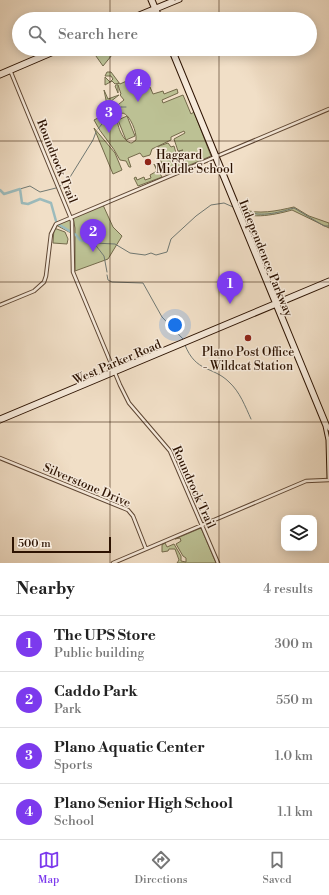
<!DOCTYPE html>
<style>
body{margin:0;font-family:"Libre Bodoni",serif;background:#f6f6f6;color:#222}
.controls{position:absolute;right:12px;bottom:12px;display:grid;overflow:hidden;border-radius:8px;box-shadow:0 2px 10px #0003}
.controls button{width:36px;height:36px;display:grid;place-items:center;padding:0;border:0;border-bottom:1px solid #e0e0e0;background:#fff;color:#222;font:20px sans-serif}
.scale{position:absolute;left:12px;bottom:10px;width:99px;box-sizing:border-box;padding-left:4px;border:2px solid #2d1302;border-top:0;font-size:11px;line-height:14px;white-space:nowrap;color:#2d1302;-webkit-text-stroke:3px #f6eadb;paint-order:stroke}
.you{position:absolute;left:175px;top:325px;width:14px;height:14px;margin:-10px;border:3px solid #fff;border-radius:50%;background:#1a73e8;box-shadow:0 0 0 6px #1a73e833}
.badge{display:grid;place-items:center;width:26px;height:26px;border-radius:50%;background:#7c3aed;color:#fff;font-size:13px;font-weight:700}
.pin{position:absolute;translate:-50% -33px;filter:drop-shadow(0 1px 2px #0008)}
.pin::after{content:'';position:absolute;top:21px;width:14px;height:12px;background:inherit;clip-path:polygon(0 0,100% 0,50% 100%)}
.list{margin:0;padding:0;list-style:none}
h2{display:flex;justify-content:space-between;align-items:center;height:52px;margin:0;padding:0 16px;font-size:17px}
h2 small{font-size:13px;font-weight:400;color:#767676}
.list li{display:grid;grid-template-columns:26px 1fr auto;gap:12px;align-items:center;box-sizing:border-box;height:56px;padding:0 16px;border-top:1px solid #e0e0e0}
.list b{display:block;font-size:15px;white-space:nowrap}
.list p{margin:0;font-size:13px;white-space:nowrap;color:#767676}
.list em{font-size:13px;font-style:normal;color:#767676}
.icon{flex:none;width:22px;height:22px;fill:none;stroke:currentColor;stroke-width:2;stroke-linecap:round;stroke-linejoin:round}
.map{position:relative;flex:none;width:329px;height:563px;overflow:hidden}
.search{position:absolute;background:#fff;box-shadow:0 2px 10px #0003;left:12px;right:12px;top:12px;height:44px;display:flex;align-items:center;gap:10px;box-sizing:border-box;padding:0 14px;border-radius:22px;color:#767676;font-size:15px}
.sheet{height:276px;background:#fff}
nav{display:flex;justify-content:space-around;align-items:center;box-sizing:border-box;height:56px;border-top:1px solid #e0e0e0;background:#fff;font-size:11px;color:#767676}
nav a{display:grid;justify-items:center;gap:2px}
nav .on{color:#7c3aed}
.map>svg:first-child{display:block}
.green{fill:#bcc194;stroke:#746a4b;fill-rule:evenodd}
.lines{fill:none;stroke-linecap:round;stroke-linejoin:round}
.stream{stroke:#707872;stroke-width:1}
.river{stroke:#9cbbbc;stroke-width:2.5}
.tertiary-casing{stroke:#5e4633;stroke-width:4.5}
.secondary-casing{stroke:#2d1302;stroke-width:5}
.tertiary{stroke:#f6eadb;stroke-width:2.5}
.secondary{stroke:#f6eadb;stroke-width:3}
.grid{fill:none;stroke:#2d1302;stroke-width:1;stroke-opacity:0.55}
.poi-dot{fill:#8f2418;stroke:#f6eadb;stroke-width:1.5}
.labels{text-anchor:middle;stroke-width:3;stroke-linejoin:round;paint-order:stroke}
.poi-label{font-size:12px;fill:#2d1302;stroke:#f6eadb;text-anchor:start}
.street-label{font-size:12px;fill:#2d1302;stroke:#f6eadb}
</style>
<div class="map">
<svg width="329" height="563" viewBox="0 0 329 563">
<rect width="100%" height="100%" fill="#f1dfc7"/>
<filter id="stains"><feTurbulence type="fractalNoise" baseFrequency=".005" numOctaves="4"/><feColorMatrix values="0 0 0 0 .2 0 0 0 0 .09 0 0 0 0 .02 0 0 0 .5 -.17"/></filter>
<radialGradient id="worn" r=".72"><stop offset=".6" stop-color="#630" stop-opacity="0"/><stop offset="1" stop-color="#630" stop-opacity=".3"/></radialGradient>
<path class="green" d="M91 49H102L104 52 111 53 112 55 103 66Z
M107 72H111L120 84 131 79 129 75 133 73 134 75H139L135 78 138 87H150L153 94 163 91 164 94 177 89 178 93 162 100 163 103 183 95 191 114 194 112 211 156 166 175 157 150 159 146 168 143 171 147 174 146 176 153 183 150 178 151 174 139 185 133 184 131 171 137V140L152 149 150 155 143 157 140 153 128 158 131 167H129L126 161 120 160C113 145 101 135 94 120L106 114 108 115 114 111 109 112V103L108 110 104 90 108 99 119 95 110 102 114 108 124 100 120 95 121 94 118 85V93L115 86 119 83 115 84 112 81 105 85V77L110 82 113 79 111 76H105ZM123 113C130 115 137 132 136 140L132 143C123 143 115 123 118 115Z
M127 116 135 136 126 140 118 120Z
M94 128 115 153 122 170 113 174Z
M154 164 162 177 138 186 134 178 136 177 137 180 144 177 145 180 151 178 150 175 157 171Z
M103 205 113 227 122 236 108 259 75 271V228L73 218Z
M294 207 309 216 329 223V228L292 210C282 213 246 222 241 209 259 215 276 211 294 207Z
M69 219 71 220V233L56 225Z
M54 228 65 232 68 239 67 244 53 243Z
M201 528 216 563H177L179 560 175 549H169L168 551 162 552V545L165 543 167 547 174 544 181 556V561L186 562V558L183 556 176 544 181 541 180 538 175 539Z"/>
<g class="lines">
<path class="stream" d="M121 107H126
M109 114 121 107
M98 129 109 115V104
M60 186 67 182 93 140 96 132
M20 189 30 186 40 192 56 188
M242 210C259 218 277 213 294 208L324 226H329
M94 243 115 244 130 253 145 255 151 253 156 255 167 252 171 239 196 216 211 205 224 203 233 207
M94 243 104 256 107 272
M107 275 108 280 112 282 143 283 162 317 183 339
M185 345C196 373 213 366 229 382 240 392 245 406 251 419"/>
<path class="river" d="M0 190 4 194 20 189 22 203 28 204 40 199 51 203 56 221
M58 224 76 235 80 240 94 243"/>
<g class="tertiary-casing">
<path id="tertiary" d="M10 70 72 221 73 272 120 385 129 403 170 451 218 563
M0 305 34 291 44 282 46 276 51 234 56 224 329 109
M0 458 128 510 133 516 146 549
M113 563 306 481 329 480"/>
</g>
<g class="secondary-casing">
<path id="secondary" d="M150 0 158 19
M153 0 161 19
M127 19 173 0
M134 19 180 0
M170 49 325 426 328 440 329 478
M173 49 329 429
M0 73 56 49
M0 76 63 49
M0 418 329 280
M0 421 329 283"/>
</g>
<use href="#tertiary" class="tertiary"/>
<use href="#secondary" class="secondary"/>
</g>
<path class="grid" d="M110 0V19M219 0V19M110 49V563M219 49V563M0 141H329M0 282H329M0 422H329"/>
<g class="poi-dot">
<circle cx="148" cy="162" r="4"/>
<circle cx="248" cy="338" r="4"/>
</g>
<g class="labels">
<g class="poi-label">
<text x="156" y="159">Haggard<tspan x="156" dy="14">Middle School</tspan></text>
<text x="248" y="356" text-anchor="middle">Plano Post Office<tspan x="248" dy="14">- Wildcat Station</tspan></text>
</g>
<g class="street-label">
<text transform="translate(57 161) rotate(68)" y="4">Roundrock Trail</text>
<text transform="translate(266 258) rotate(68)" y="4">Independence Parkway</text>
<text transform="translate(117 362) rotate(-23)" y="4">West Parker Road</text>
<text transform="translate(87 485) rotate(23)" y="4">Silverstone Drive</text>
<text transform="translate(194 487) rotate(66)" y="4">Roundrock Trail</text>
</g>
</g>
<rect width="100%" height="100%" filter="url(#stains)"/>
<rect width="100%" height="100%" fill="url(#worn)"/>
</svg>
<div class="controls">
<button><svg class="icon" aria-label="layers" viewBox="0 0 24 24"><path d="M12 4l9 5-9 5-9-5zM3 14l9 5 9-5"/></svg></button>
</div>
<div class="scale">500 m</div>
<div class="you"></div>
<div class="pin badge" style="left:230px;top:304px">1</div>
<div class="pin badge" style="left:93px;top:252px">2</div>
<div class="pin badge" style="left:109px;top:133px">3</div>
<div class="pin badge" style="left:138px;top:102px">4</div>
<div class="search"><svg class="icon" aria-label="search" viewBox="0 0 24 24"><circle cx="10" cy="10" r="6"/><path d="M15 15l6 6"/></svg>Search here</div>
</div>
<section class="sheet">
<h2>Nearby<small>4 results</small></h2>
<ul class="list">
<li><span class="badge">1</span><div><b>The UPS Store</b><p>Public building</p></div><em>300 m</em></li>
<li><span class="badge">2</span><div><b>Caddo Park</b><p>Park</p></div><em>550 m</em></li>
<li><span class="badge">3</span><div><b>Plano Aquatic Center</b><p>Sports</p></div><em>1.0 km</em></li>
<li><span class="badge">4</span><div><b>Plano Senior High School</b><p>School</p></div><em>1.1 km</em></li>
</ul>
</section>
<nav>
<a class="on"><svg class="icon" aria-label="map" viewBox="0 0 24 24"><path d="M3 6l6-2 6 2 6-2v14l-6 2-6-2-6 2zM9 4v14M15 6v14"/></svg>Map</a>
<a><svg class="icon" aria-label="directions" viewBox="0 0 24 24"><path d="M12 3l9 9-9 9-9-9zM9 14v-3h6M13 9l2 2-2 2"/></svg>Directions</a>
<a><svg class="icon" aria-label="saved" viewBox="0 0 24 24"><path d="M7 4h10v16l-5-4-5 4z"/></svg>Saved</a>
</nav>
